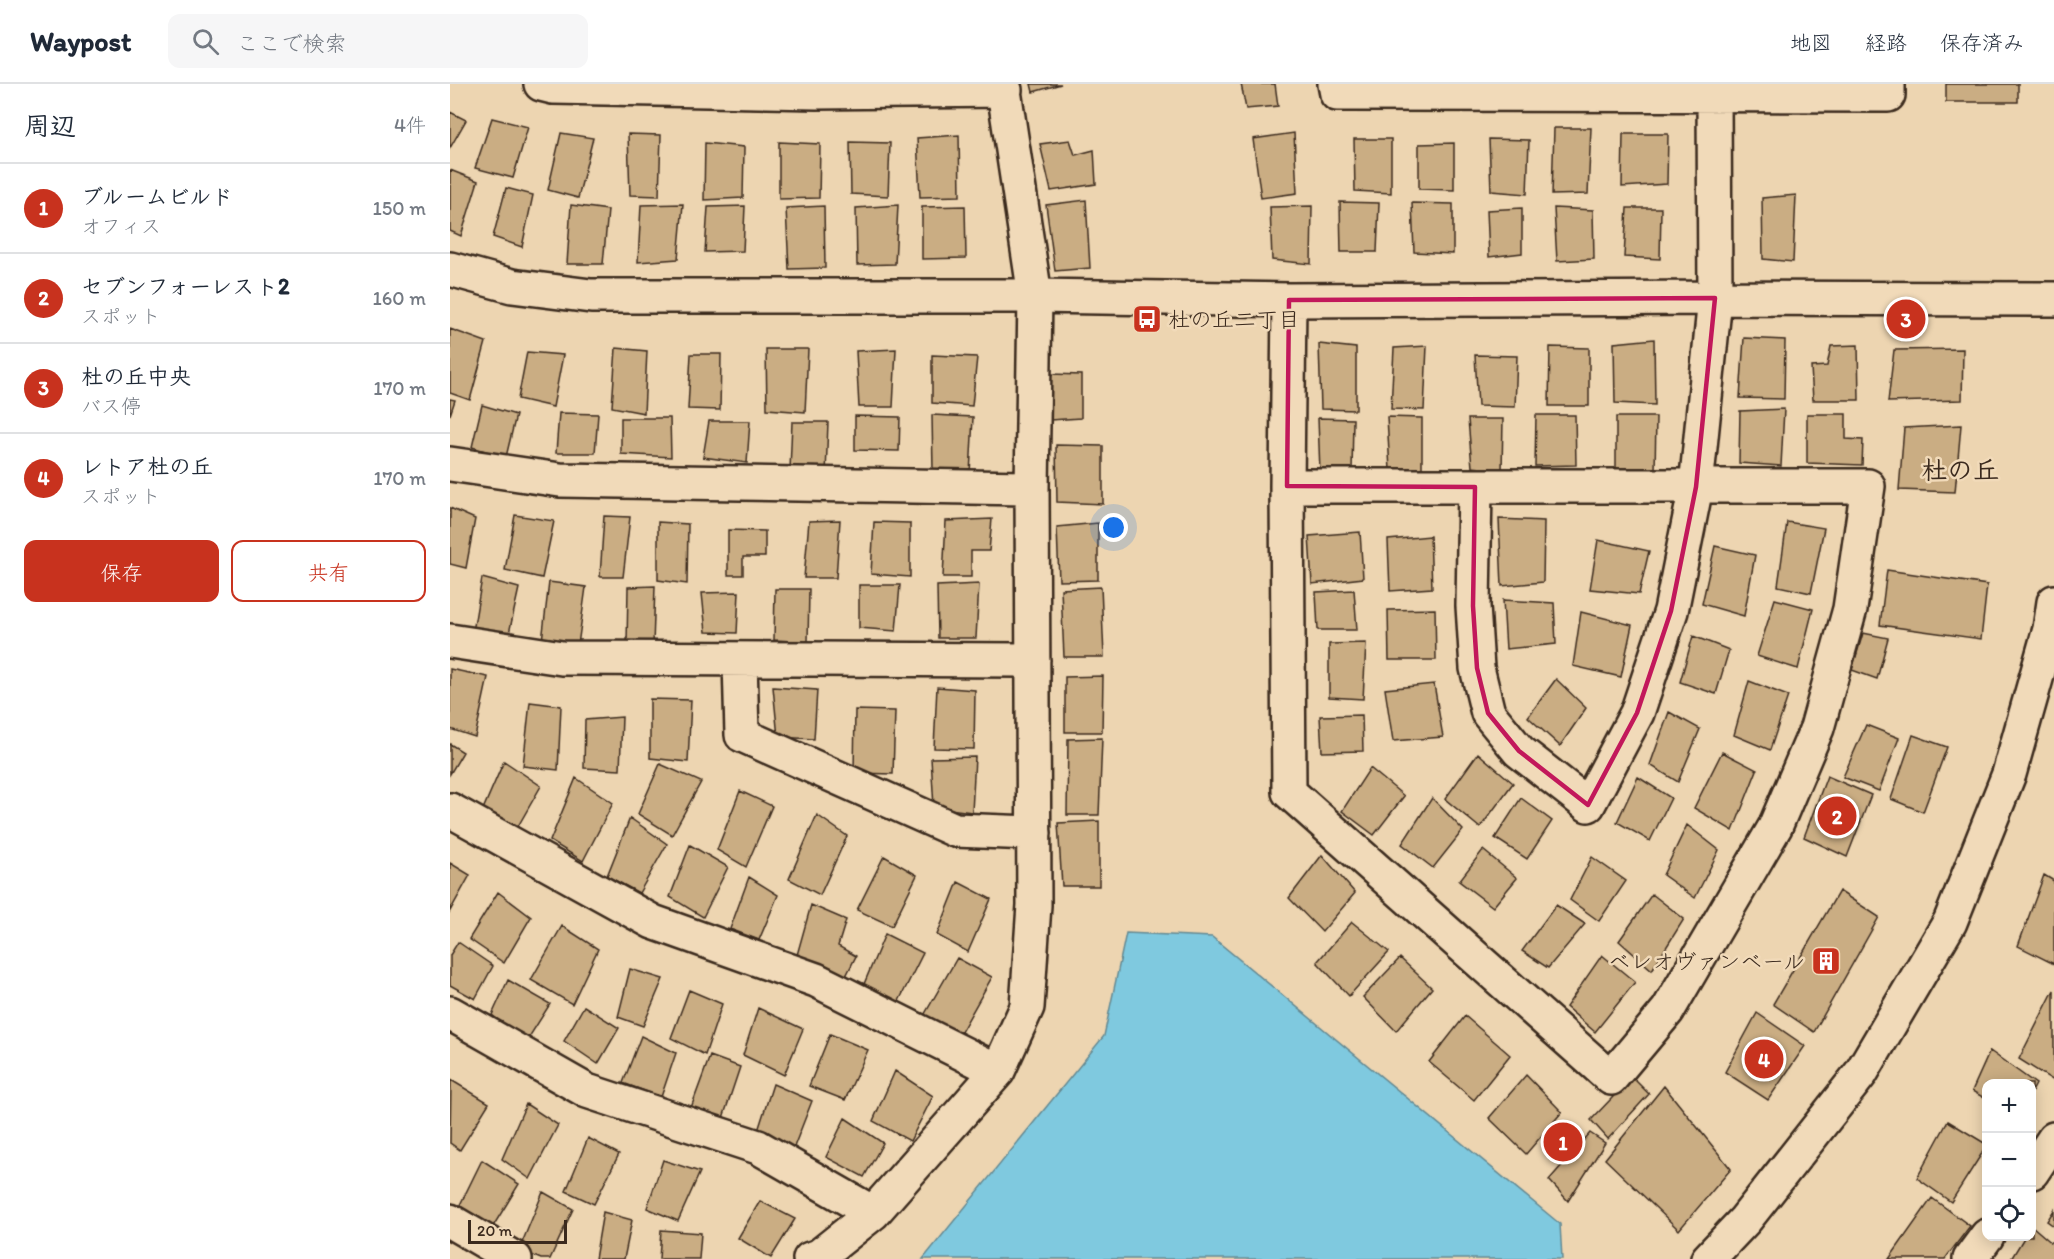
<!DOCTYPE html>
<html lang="ja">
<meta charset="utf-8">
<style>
body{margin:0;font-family:Itim,"Klee One",sans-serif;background:#f6f6f7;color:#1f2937}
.controls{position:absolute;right:18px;bottom:18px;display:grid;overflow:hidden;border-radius:12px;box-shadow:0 3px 15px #0003}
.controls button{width:54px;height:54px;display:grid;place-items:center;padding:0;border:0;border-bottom:2px solid #e0e1e3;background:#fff;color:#1f2937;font:30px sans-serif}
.scale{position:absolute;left:18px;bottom:15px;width:99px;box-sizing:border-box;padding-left:6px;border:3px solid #3b2a1e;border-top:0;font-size:16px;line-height:21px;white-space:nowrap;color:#3b2a1e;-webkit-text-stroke:4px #f1dab9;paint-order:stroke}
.you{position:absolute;left:664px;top:444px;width:21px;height:21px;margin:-15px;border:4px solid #fff;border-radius:50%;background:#1a73e8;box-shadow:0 0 0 9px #1a73e833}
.badge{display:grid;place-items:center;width:39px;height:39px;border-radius:50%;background:#c8321e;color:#fff;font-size:20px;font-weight:700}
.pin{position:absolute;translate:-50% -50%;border:3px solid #fff;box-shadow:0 2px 6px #0006}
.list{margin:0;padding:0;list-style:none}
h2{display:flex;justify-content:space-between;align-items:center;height:78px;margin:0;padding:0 24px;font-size:26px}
h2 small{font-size:20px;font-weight:400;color:#747a83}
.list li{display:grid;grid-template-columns:39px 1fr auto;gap:18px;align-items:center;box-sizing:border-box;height:90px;padding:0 24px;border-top:2px solid #e0e1e3}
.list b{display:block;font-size:22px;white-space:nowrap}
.list p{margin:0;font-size:20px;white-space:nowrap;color:#747a83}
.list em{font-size:20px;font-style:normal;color:#747a83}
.actions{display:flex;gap:12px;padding:18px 24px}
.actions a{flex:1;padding:14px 0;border:2px solid #c8321e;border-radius:12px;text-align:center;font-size:21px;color:#c8321e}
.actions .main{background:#c8321e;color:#fff}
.icon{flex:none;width:33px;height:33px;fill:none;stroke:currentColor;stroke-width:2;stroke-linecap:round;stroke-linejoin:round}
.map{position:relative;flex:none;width:1604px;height:1175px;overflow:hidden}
header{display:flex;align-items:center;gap:36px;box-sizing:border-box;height:84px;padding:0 30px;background:#fff;border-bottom:2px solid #e0e1e3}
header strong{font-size:28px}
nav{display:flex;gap:33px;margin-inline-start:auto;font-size:21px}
.search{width:420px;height:54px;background:#f6f6f7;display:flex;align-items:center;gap:15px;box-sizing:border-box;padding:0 21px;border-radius:12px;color:#747a83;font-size:22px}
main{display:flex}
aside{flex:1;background:#fff}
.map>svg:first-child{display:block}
.water{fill:#7fc9df;stroke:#648992;stroke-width:1.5}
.building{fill:#caad83;stroke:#3b2a1e;stroke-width:1.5}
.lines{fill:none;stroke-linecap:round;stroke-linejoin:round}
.minor-casing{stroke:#3b2a1e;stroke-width:38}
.minor{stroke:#f1dab9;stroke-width:33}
.marked{fill:none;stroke:#c2185b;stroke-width:4.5;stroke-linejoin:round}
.labels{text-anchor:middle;stroke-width:5;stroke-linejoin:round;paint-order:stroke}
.poi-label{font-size:22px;fill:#3b2a1e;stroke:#f1dab9;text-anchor:start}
.quarter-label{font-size:26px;font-weight:bold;fill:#3b2a1e;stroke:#f1dab9}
</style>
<header>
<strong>Waypost</strong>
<div class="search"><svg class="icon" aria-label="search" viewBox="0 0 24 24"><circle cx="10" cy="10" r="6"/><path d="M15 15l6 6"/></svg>ここで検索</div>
<nav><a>地図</a><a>経路</a><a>保存済み</a></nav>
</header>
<main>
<aside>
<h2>周辺<small>4件</small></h2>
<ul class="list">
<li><span class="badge">1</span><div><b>ブルームビルド</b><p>オフィス</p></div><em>150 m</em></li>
<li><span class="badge">2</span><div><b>セブンフォーレスト2</b><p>スポット</p></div><em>160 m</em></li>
<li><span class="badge">3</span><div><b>杜の丘中央</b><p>バス停</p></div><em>170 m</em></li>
<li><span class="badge">4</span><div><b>レトア杜の丘</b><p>スポット</p></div><em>170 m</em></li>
</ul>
<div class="actions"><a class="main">保存</a><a>共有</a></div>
</aside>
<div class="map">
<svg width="1604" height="1175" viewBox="0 0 1604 1175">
<rect width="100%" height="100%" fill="#edd5b1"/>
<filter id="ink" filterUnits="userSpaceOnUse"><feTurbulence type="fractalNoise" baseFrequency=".0167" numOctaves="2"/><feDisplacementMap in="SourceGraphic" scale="12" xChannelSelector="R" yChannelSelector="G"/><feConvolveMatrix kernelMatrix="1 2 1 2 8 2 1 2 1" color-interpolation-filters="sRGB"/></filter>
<g filter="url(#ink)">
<path class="water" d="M676 849 762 853 1110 1140 1112 1175H473L654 952Z"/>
<path class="building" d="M581 0H611L583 8Z
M791 0H825L828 22 796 25Z
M1496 0H1568V18H1496Z
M0 28 16 36 0 64Z
M42 34 78 43 63 94 25 84Z
M1104 44H1141L1138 110 1102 111Z
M111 49 143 54 128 114 98 106Z
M844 49 847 109 811 114 803 55Z
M178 50 211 51 209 112 180 111Z
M1173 50H1218L1217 100 1172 103Z
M509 51 510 112 470 113 467 54Z
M904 55H941V109L905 107Z
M1039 55 1079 56 1077 110 1041 107Z
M620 56 625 71 644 66 646 100 601 107 590 60Z
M329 58 370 60 369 114 329 115Z
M400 58 440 59 438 112 401 110Z
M255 59 294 63 293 114 254 116Z
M1004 59V106L969 105V60Z
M0 86 28 97 11 152 0 147Z
M56 104 83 111 72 163 43 153Z
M1346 111 1343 178 1313 175 1312 114Z
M636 116 640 184 605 187 596 121Z
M890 118 929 119 927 168H891Z
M962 119 1003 120V170L964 168Z
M233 120 228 175 188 178 191 121Z
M121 121 158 126 153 180H117Z
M448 121 445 180 407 181 406 124Z
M295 122 293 167 255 168 258 123Z
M374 122 375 184 339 185 336 124Z
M515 122 516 174 472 175V123Z
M862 122 861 180 822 176 820 123Z
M1072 124V169L1039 173 1037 126Z
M1104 124 1143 126 1144 175 1107 177Z
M1177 124H1211L1210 175 1174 173Z
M0 245 36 258 20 316 0 309Z
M1294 254 1335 256 1334 315 1290 314Z
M1204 255 1205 321 1165 319 1164 259Z
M869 260 906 264V326L871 325Z
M1408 261 1409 316H1363L1361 283 1377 282 1381 262Z
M977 262 974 326 941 325 944 264Z
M1100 263 1139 264V322H1099Z
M166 264 197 267 194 329 162 323Z
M316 265H358L355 328 317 325Z
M446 265 443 323H409L406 267Z
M1513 265 1512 316 1438 318 1444 266Z
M77 268 113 271 103 323 68 315Z
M241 270H271L270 326 238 325Z
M482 271 527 273 522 322 482 319Z
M1025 271 1067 272 1065 323 1028 322Z
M601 290 631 291V334L600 336Z
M0 315 5 316 0 331Z
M32 321 66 331 56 373 22 363Z
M1334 325 1331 382 1289 379 1290 327Z
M109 329 148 330 145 369H106Z
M1357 330H1396V355L1413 356 1412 381 1357 379Z
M482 331 523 333 520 390 483 386Z
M1086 331H1125L1126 381 1085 382Z
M405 332 450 333 449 367 405 366Z
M937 333 972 334V386H940Z
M1166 333H1206L1205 387 1166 389Z
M171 334H220L221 373 171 370Z
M868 334 903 335 902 388H870Z
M1018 335H1053L1052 386 1022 383Z
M259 337H300L297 379 253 373Z
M342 338H378L376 390 340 386Z
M1511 341 1505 408 1449 406 1454 344Z
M606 361 653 362V420L607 418Z
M0 424 25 435 16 484 0 480Z
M65 431 104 437 92 494 55 486Z
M154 432 180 433 173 493H150Z
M542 435 539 467H521V493H493L496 437Z
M1049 435 1094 437 1093 498 1052 502Z
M390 436 386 494H354L359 437Z
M208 438 238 440 237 500 208 496Z
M424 438 460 439V493L421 490Z
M1337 438 1374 444 1361 509 1328 502Z
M648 439V496L609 497 607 443Z
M278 446 315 447V473H293V491H278Z
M910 448 913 494 862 500 859 452Z
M980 452 982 504 940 507 938 456Z
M1148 456 1199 467 1189 510 1140 505Z
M1265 462 1305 471 1294 532 1252 520Z
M1437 486 1537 501 1531 555 1430 541Z
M32 494 69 504 58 554 23 548Z
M99 498 136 503 128 561 92 557Z
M529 500 526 554H488L487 502Z
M409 501H450L446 547 409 544Z
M205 502 203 561H177L178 503Z
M651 503 654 573H614L611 505Z
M325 505H359L358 558 324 556Z
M904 506 907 546H868L866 508Z
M289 508 287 549 256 548 252 509Z
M1325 515 1363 525 1348 585 1307 572Z
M1053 516 1104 519 1106 560 1056 565Z
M985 525 986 576H939L938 526Z
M1131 528 1182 541 1171 593 1123 582Z
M1413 549 1438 554 1427 595 1402 586Z
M1243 552 1279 566 1266 610 1230 598Z
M916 559 913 615 879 613V560Z
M0 585 38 593 25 653 0 645Z
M653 592 652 648H615V593Z
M1106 595 1136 624 1110 662 1078 633Z
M1299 597 1338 612 1320 666 1284 651Z
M984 600 993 653 943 657 935 605Z
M323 603 367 606 364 655 328 653Z
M487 603 525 606 524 665 484 664Z
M200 615 241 616 238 678 200 674Z
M80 618 111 622 108 686 73 682Z
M405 626 445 627 443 690 404 689Z
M1219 628 1250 645 1228 698 1200 681Z
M912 631 913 667 872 668 870 632Z
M172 633 170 686 134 684 135 636Z
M1416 641 1449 654 1429 707 1393 693Z
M1463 651 1497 663 1473 728 1441 715Z
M652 654 649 731H617L618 655Z
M0 660 13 668 0 690Z
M1272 668 1307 686 1283 747 1244 724Z
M1028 669 1063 699 1030 744 995 715Z
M525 673 522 728 484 723 481 674Z
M54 677 91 702 63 751 31 730Z
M210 680 251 698 222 751 188 730Z
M920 684 954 712 924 751 892 727Z
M1377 692 1421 711 1397 773 1354 753Z
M1188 693 1221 714 1200 757 1167 738Z
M126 694 163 719 133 777 100 757Z
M290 707 322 722 296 783 267 766Z
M982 714 1013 746 983 784 952 760Z
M1071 714 1102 737 1077 775 1045 754Z
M367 731 397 752 370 811 339 795Z
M180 734 217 760 189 809 157 792Z
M649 737V802H612L608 739Z
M1237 741 1269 766 1245 814 1213 791Z
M240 761 278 783 253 833 220 813Z
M1033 766 1067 794 1043 823 1009 797Z
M872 771 905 809 872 848 839 814Z
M434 772 467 791 442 842 407 826Z
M1142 773 1176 797 1149 837 1120 816Z
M0 779 20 791 0 827Z
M1594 791 1604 797V880L1568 862Z
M299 793 328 811 309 856 280 845Z
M508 798 541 815 518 868 487 851Z
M1389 807 1429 833 1364 948 1323 920Z
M48 808 81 833 54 879 19 855Z
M1202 810 1234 835 1202 886 1169 857Z
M361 821 396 836 388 862 406 872 395 894 347 871Z
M1106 821 1135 840 1098 884 1072 867Z
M902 838 939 868 899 912 867 878Z
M112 842 148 865 122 920 81 896Z
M435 850 473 869 446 923 414 900Z
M8 858 43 882 25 915 0 901V871Z
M1152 871 1185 898 1145 948 1116 923Z
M507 874 542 893 507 955 472 935Z
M950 874 982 904 946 947 913 913Z
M180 885 213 895 193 942 168 933Z
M58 896 100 920 76 958 42 931Z
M239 906 272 920 255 971 221 954Z
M1604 906V997L1569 975Z
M134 922 169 944 148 980 114 957Z
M308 924 353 945 334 991 293 971Z
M1307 929 1355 962 1318 1016 1275 988Z
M1015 932 1060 971 1024 1016 979 978Z
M380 950 418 966 395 1016 359 1002Z
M191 952 226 969 211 1013 173 999Z
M1540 967 1586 1000 1582 1008V1000H1536V1015L1522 1007Z
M260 972 290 983 270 1043 238 1032Z
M445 987 483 1012 460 1057 423 1037Z
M1076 991 1112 1028 1076 1070 1039 1034Z
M1182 993 1199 1010 1158 1055 1141 1036Z
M1 996 39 1019 10 1066 0 1059Z
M323 1000 362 1017 342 1068 306 1053Z
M1214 1002 1281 1085 1229 1146 1155 1075Z
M76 1020 108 1041 80 1095 52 1075Z
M395 1034 433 1059 414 1093 376 1073Z
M1498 1037 1536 1060V1063L1501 1118 1467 1094Z
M1140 1049 1155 1059 1118 1117 1099 1096Z
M138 1054 169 1070 144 1120 116 1107Z
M32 1076 69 1100 39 1149 6 1129Z
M213 1076 250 1088 228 1137 197 1124Z
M93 1108 123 1125 100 1175H91L69 1166Z
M1482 1114 1520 1142 1495 1175H1439Z
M310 1117 345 1135 321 1174 288 1154Z
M1604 1126V1142L1597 1137Z
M153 1128 182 1136 174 1175H145Z
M1582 1142 1604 1161V1175H1561L1575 1152H1582Z
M211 1146 251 1149 249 1175H209Z"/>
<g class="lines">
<g class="minor-casing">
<path id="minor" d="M91 0 103 3 366 8 555 6
M885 0 887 10 1438 11V0
M0 185 62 202 141 212H585L839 216 1265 214 1604 215
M0 380 110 396 582 404 585 212 553 0
M837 402H1418L1400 525 1367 644 1325 743 1218 926 1161 994 839 708 837 402 839 216
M1025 403 1023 522 1027 584 1038 629 1069 667 1138 721 1187 629 1221 527 1246 403 1265 214 1264 11
M0 557 112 574 583 576
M290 576 292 651 505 746 584 749
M0 726 203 838 366 896 548 987
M0 929 137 1007 308 1063 423 1129
M1582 1088 1604 1055
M0 1137 65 1175
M360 1175 369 1172 423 1129 548 987 577 923 584 821 582 404
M1258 1175 1295 1136 1411 989 1500 838 1559 690 1600 545 1604 518
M1520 1175 1537 1152"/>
</g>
<use href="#minor" class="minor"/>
</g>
</g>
<path class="marked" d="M1265 214 1246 403 1221 527 1187 629 1138 721 1069 667 1038 629 1027 584 1023 522 1025 403 837 402 839 216Z"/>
<defs>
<g id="bus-square" transform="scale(1.5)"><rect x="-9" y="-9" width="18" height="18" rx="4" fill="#c8321e" stroke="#f1dab9"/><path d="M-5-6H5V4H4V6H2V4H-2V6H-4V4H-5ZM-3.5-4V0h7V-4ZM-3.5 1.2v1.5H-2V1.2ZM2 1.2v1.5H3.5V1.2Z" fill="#fff"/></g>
<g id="building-square" transform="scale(1.5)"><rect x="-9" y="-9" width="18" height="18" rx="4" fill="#c8321e" stroke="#f1dab9"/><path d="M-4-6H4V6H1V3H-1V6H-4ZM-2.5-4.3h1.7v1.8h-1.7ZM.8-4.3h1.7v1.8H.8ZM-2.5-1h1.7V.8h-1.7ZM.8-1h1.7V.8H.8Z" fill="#fff"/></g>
</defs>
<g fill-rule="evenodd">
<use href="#bus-square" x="697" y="235"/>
<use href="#building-square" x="1376" y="877"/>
</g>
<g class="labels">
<g class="poi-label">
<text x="718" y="243">杜の丘二丁目</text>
<text x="1355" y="885" text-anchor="end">ベレオヴァンベール</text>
</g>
<g class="quarter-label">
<text x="1510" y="395">杜の丘</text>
</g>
</g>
</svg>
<div class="controls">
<button>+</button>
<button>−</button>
<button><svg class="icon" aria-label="locate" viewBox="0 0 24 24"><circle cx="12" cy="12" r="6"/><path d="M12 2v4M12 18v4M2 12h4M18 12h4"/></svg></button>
</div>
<div class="scale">20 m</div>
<div class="you"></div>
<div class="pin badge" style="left:1113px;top:1058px">1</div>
<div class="pin badge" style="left:1387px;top:732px">2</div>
<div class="pin badge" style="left:1456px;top:235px">3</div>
<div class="pin badge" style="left:1314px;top:975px">4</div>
</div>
</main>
